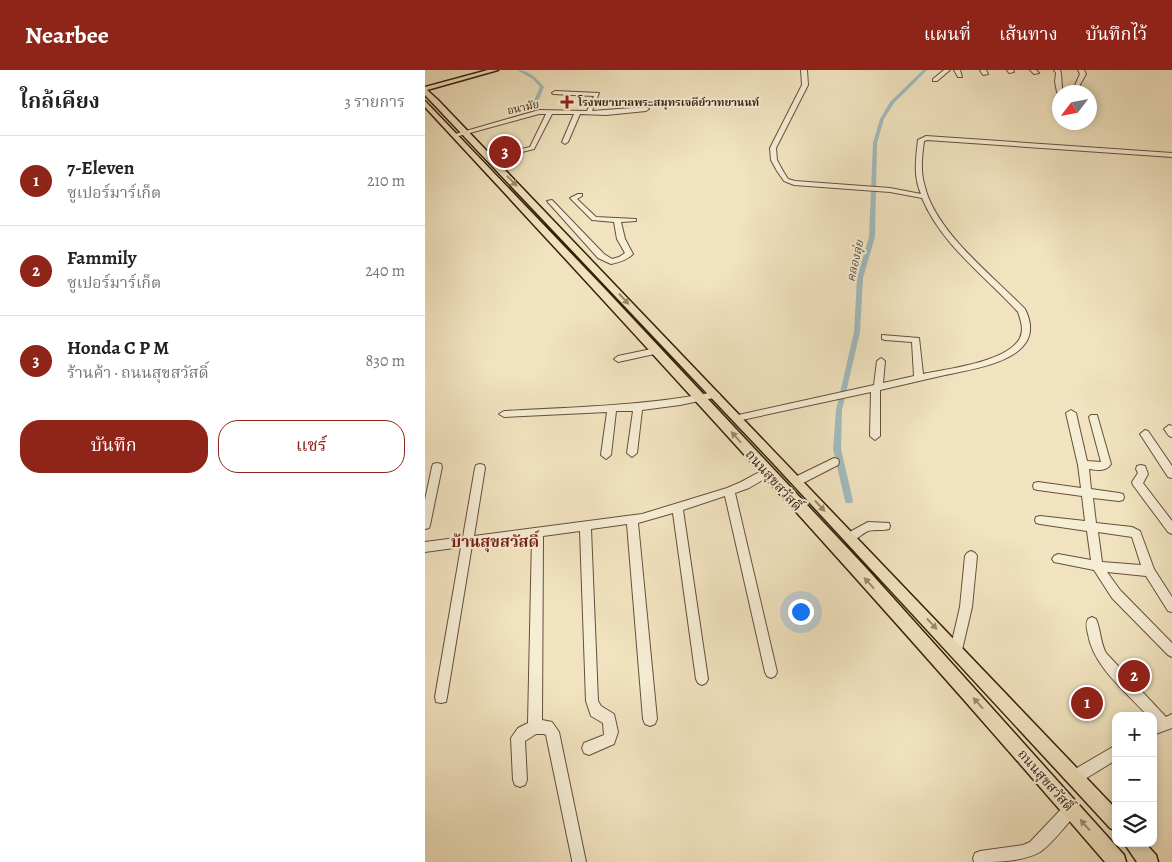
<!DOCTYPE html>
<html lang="th">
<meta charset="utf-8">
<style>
body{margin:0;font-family:Alegreya,"Noto Serif Thai",serif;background:#f6f6f6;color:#222}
.controls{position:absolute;right:15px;bottom:15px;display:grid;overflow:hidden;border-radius:10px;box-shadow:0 2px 8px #0003}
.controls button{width:45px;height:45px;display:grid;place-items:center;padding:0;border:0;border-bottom:1px solid #e0e0e0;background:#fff;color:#222;font:25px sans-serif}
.compass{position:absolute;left:627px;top:15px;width:45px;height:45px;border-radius:50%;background:#fff;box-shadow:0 2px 8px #0003;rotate:238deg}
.you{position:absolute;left:375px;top:541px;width:18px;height:18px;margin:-12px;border:4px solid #fff;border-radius:50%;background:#1a73e8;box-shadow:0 0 0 8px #1a73e833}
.badge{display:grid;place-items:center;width:32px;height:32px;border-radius:50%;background:#8f2418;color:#fff;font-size:16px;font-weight:700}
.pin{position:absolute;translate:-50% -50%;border:2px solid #fff;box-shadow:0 1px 5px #0006}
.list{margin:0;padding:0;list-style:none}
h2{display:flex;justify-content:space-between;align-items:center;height:65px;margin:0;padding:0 20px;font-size:21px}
h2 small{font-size:16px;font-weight:400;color:#767676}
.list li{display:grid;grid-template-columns:32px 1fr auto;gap:15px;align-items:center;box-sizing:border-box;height:90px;padding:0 20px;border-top:1px solid #e0e0e0}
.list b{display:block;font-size:19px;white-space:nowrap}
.list p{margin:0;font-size:16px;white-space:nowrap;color:#767676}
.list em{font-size:16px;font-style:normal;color:#767676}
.actions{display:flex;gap:10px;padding:15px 20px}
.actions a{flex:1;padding:11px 0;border:1px solid #8f2418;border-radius:20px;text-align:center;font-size:18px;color:#8f2418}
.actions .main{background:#8f2418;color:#fff}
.icon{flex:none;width:28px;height:28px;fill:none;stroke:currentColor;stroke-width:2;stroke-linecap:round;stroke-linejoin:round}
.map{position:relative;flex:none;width:747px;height:792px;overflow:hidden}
header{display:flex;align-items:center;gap:30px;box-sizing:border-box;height:70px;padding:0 25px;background:#8f2418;color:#fff}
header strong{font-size:24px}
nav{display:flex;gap:28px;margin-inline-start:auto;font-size:18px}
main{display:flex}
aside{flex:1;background:#fff}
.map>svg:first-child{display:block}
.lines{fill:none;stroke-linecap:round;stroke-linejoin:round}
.canal{fill:#a1bbbe;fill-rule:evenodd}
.minor-casing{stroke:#664f3a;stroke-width:2}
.major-casing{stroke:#371e0d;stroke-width:3}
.minor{fill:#f6edd5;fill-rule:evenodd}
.major{fill:#f1e3bf;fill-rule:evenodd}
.oneway{fill:#9d8a6f}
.poi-dot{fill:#8f2418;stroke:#f6edd5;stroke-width:2}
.labels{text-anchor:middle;stroke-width:4;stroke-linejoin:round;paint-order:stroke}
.far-poi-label{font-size:11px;font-weight:bold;fill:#371e0d;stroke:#f6edd5;text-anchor:start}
.far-street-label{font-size:11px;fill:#371e0d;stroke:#f6edd5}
.far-water-label{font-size:12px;font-style:italic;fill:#574d42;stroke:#f6edd5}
.street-label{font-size:14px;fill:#371e0d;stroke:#f6edd5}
.quarter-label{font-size:16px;font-weight:bold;fill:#7a1f14;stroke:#f6edd5}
</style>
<header>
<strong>Nearbee</strong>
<nav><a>แผนที่</a><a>เส้นทาง</a><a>บันทึกไว้</a></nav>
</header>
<main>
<aside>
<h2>ใกล้เคียง<small>3 รายการ</small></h2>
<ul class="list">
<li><span class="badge">1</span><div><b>7-Eleven</b><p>ซูเปอร์มาร์เก็ต</p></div><em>210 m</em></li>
<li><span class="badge">2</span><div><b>Fammily</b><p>ซูเปอร์มาร์เก็ต</p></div><em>240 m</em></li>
<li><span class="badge">3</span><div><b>Honda C P M</b><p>ร้านค้า · ถนนสุขสวัสดิ์</p></div><em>830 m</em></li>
</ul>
<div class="actions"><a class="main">บันทึก</a><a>แชร์</a></div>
</aside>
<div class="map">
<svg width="747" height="792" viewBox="0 0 747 792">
<rect width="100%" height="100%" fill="#f1e3bf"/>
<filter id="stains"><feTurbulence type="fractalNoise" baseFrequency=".004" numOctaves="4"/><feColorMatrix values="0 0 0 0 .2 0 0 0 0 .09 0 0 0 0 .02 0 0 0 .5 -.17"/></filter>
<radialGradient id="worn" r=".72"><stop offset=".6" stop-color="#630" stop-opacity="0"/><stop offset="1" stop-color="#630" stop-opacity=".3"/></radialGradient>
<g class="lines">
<path class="canal" d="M92 0C104 0 112 9 119 17L108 43 104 42 115 17 108 9Z
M498 0H502L469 33 459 49 452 73 450 167 438 208 435 262 417 340 416 379 428 431 427 433H421L420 431 408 379 411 340 429 262 432 208 444 167 448 73 455 49 465 32Z"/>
<g class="minor-casing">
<path id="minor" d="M376 0H382L383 15 351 78 352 90 358 101 363 109 370 111 465 118 496 124C488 106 491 88 493 70L501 66 747 83V87L502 70 499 71C497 87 495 101 500 117 511 162 568 206 600 239 625 289 552 298 520 305 498 310 477 315 455 320V366L450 370 445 366 446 322 312 351 309 350 307 348 309 346 449 315 452 291 456 288 460 291 458 313 489 306 487 272 460 270 457 269V265L494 268 498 304C522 299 583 292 595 268 599 259 596 251 593 242 560 206 516 174 497 128L465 122 369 115 359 111 352 101 346 90 345 78 377 15Z
M519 0H525L512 11H508V9Z
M529 0H535L537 7H533Z
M555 0H561L563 4 558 5Z
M582 0H588L589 2 584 3Z
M605 0H611L614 3 609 4Z
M629 0H635C637 4 636 16 638 22L634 24 632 22 630 12 631 3Z
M653 0H659L661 4 651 22H647L655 4Z
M130 21 174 23 167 41 221 37 224 39 221 41 181 45 155 44 143 72 140 74 137 72 149 44H127L109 79 65 90 62 88 63 87 105 77 121 44H114L30 67 27 65 114 40 162 41 169 26 128 24 127 23Z
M153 124H157V126L152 129 171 147 211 149V151L196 152 200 169 208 184C202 190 195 192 186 194L173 188 122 131 127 130 179 184 187 189 194 187 200 183 192 169 189 152 167 150 145 128Z
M231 278 234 279 235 281 234 283 193 292 189 289 193 286Z
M290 322 293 323 295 325 293 327 255 335 217 340 212 383 207 387 202 383 208 341H191L186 385 181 389 176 385 182 342 79 347 74 344 79 341C150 337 220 336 290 322Z
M646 340 651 343 662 391 676 392 664 347 666 345H672L686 394C681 402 672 400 664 399L666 419 694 423 698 424 699 427 698 430 694 431 668 428 671 453 707 457 715 461 729 499 747 527V542L743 541 721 506 682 502 695 520 747 573V587L743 585 687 528 669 500 629 492 627 489 629 486 633 484 666 490 662 461 615 454 611 453 610 450 611 447 615 446 660 451 657 426 613 420 609 419 608 416 609 413 613 412 656 418 653 395 641 343ZM673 462 707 467 716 495 677 492Z
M744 355 747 356V367L744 366 739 359Z
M720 360 723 361 747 396V408L743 407 717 367 715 364Z
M409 388 413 389 414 392 413 395 376 414H368L367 411 368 408Z
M12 393 16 394 17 397 5 455 4 458 0 459V430L7 397 8 394Z
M55 394 59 395 60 398 49 466 217 444 302 418 316 412 342 398 346 399 347 402 346 405 324 418 310 423 352 602 350 606 346 608 342 606 340 602 300 426 258 440 283 609 281 613 277 615 273 613 271 609 248 443 213 453 232 649 230 654 225 656 220 654 218 649 202 454 166 459 173 631 176 636 189 644 193 662 189 674 164 685 159 683 157 678 159 673 179 665 178 653 166 646 161 631 155 461 118 466 117 650 127 652 134 662 161 792H147V790L121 665 119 664H111L100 671 102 710 100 715 95 717 90 715 88 710 86 668 93 658 103 653 107 467 47 475 22 627 21 632 16 633 11 632 10 627 36 477 0 482V472L38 467 50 398 51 395Z
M716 395 720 396 723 404 718 413 747 451V464L743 462 708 415 707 412 713 403 711 399 712 396Z
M443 452 464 453 465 456 464 459C457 461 450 459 443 461 436 464 430 473 421 470L420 467 421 464Z
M546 481 550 483 552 486 547 537 537 580 535 584 531 586 527 584 525 580 535 537 540 486 542 483Z
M667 547 671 549C676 560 675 572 681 583L741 647 747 644V658L728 665V646H723C701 622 668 596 663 564 662 559 660 554 663 549Z
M691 675V690L655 712 650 714 645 712 643 707 645 702Z
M646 732 651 734 653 739 651 744C641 755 627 774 615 782 598 792 570 792 549 792L548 788 550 783 555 781 598 775 605 772 641 734Z"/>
</g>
<g class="major-casing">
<path id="major" d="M63 0H73L2 20 13 30 691 739V761L685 758 347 392 0 25V17Z
M0 31 179 218 442 499 699 785 701 792H680C459 535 230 285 0 37Z
M699 773H720L731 785 733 792H712Z"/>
</g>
<use href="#minor" class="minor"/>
<use href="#major" class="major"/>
</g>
<defs><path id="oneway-solid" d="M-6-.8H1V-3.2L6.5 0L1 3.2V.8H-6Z" transform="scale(1.25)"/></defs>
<g class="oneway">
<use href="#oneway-solid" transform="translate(87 111) rotate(46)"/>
<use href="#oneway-solid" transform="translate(199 229) rotate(47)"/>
<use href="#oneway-solid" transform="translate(311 367) rotate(-132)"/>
<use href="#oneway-solid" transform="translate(395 436) rotate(47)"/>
<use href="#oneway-solid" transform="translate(444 513) rotate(-132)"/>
<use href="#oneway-solid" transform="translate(507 554) rotate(47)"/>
<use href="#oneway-solid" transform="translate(553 633) rotate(-132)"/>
<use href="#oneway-solid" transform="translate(660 755) rotate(-131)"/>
</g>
<path class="poi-dot" d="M139.5 24.5h5v5h5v5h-5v5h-5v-5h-5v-5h5z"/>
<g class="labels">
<g class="far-poi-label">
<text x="153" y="36">โรงพยาบาลพระสมุทรเจดีย์วาทยานนท์</text>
</g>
<g class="far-street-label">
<text transform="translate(98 37) rotate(-13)" y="4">อนามัย</text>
</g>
<g class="far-water-label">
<text transform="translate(430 191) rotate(-77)" y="4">คลองลุ่ย</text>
</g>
<g class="street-label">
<text transform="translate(349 410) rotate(48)" y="5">ถนนสุขสวัสดิ์</text>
<text transform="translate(621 710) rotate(49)" y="5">ถนนสุขสวัสดิ์</text>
</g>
<g class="quarter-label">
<text x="70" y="477">บ้านสุขสวัสดิ์</text>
</g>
</g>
<rect width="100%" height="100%" filter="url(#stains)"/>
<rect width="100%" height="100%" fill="url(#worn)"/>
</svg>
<div class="controls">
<button>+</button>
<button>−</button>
<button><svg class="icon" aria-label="layers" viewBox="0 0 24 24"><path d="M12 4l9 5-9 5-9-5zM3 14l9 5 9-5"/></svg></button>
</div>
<svg class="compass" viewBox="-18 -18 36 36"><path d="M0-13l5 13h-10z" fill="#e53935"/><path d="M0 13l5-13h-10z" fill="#767676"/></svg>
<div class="you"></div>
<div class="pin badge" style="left:662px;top:633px">1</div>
<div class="pin badge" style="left:709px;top:606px">2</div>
<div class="pin badge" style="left:80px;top:82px">3</div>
</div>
</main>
